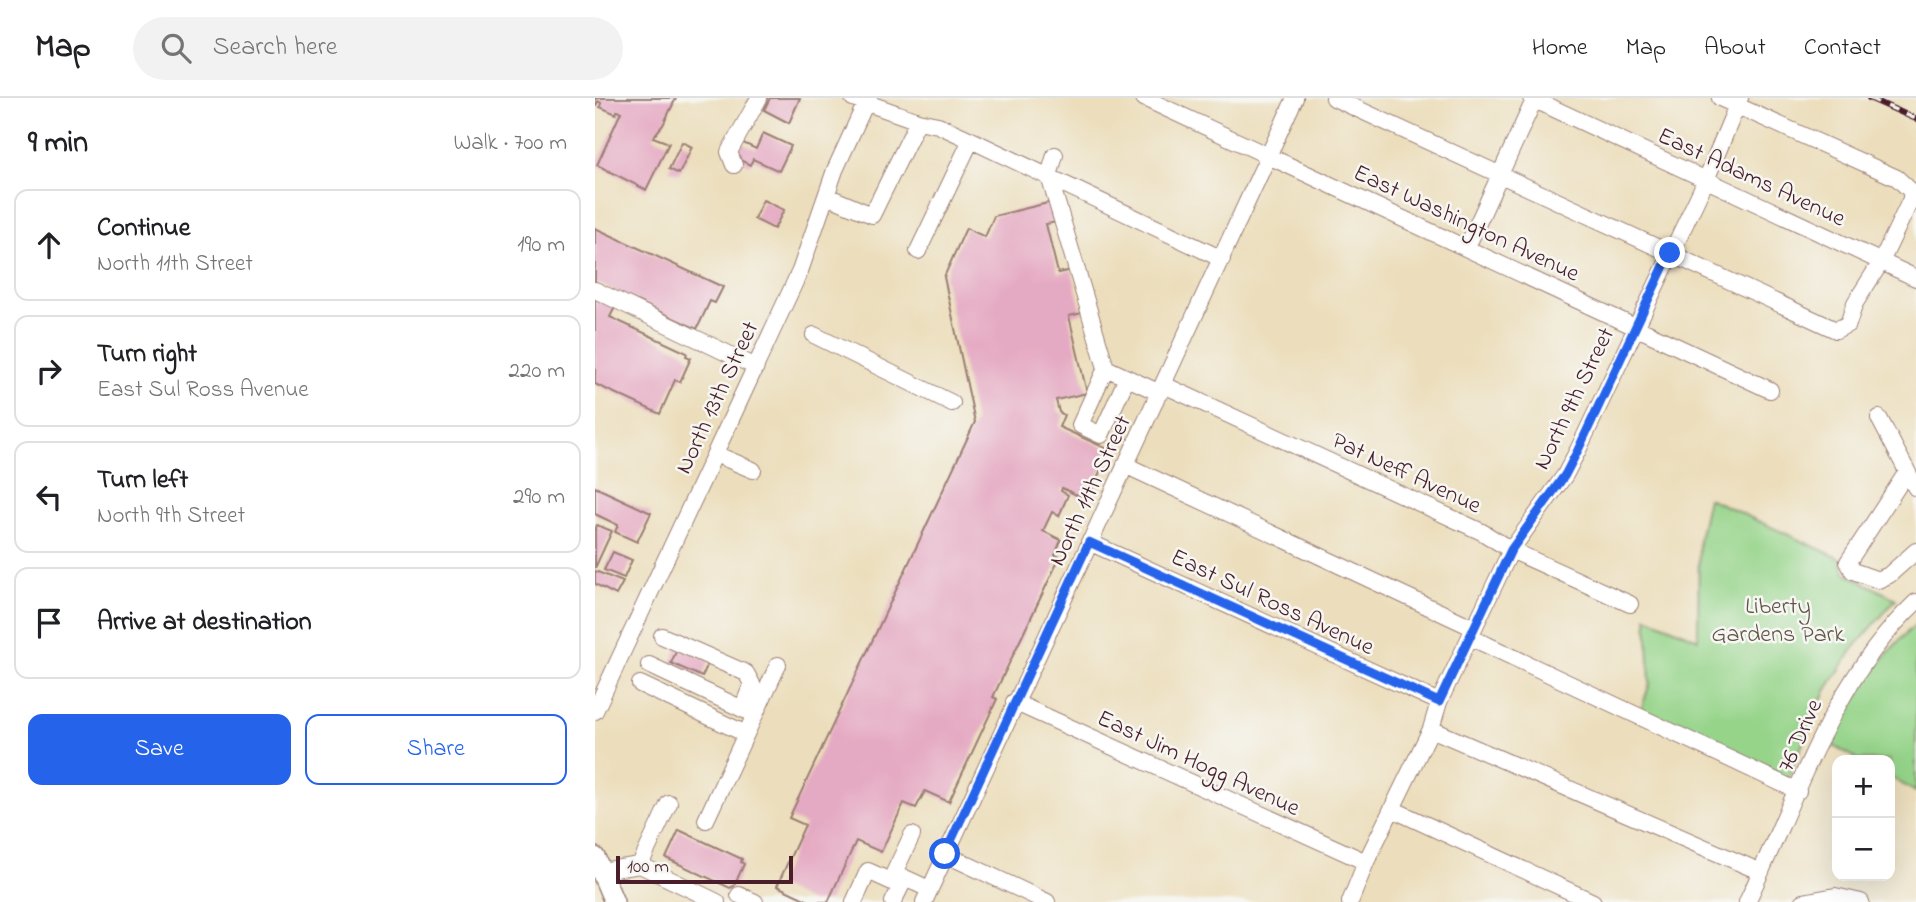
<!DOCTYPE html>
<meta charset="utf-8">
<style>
body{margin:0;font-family:"Indie Flower",sans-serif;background:#f2f2f2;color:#202124}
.controls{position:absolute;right:21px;bottom:21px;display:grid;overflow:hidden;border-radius:14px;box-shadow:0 7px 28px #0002}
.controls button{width:63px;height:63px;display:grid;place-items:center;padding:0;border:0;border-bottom:2px solid #e0e0e0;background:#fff;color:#202124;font:35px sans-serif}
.scale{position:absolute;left:21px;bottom:18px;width:177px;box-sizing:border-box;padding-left:7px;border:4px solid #4a1f2b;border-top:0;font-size:19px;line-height:24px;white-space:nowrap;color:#4a1f2b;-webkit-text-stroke:5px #f6f6f2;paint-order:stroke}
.stop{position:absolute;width:21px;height:21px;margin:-16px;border:5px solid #2563eb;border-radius:50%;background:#fff}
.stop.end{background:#2563eb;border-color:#fff;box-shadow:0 2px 7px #0008}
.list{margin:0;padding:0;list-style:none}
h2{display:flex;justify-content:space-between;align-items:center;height:91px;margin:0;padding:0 28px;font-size:30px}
h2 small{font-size:23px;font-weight:400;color:#757577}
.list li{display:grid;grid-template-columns:46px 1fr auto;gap:21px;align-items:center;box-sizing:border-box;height:112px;margin:0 14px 14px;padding:0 14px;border:2px solid #e0e0e0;border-radius:14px}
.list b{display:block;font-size:26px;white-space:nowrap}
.list p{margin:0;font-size:23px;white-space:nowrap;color:#757577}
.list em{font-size:23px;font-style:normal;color:#757577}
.actions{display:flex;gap:14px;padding:21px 28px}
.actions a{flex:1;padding:16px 0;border:2px solid #2563eb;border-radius:14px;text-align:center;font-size:24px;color:#2563eb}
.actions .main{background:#2563eb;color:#fff}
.icon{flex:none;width:38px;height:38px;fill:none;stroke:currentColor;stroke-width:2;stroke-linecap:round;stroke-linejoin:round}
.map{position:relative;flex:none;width:1321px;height:804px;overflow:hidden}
header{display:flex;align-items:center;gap:42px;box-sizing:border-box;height:98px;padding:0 35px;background:#fff;border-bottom:2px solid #e0e0e0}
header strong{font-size:33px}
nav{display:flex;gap:38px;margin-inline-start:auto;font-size:24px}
.search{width:490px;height:63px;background:#f2f2f2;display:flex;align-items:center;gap:18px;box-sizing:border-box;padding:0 24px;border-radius:38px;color:#757577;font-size:26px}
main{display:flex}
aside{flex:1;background:#fff}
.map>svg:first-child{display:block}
.green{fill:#96d48a;stroke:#707a5a;stroke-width:2}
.building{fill:#e5aac3}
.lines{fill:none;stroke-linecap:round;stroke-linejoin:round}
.minor-casing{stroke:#9b7e74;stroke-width:18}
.major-casing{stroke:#9b7e74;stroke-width:22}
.minor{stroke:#fff;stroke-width:16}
.major{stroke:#fff;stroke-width:19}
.rail-casing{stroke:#4a1f2b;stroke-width:6}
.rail{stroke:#f6f6f2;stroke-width:3.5;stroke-dasharray:10;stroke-linecap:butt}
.route{stroke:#2563eb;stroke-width:9}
.labels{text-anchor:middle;stroke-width:5;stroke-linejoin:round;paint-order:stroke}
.street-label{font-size:24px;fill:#4a1f2b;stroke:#f6f6f2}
.park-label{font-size:24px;fill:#615548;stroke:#f6f6f2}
</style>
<header>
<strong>Map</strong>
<div class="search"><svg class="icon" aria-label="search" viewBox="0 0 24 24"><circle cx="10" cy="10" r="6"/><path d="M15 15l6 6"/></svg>Search here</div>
<nav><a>Home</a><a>Map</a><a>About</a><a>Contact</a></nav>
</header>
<main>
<aside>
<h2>9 min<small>Walk · 700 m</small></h2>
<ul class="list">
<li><svg class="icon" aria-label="ahead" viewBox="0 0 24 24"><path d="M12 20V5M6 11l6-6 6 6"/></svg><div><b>Continue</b><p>North 11th Street</p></div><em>190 m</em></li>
<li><svg class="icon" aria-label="right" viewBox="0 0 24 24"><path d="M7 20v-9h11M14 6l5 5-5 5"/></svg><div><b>Turn right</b><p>East Sul Ross Avenue</p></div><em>220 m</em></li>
<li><svg class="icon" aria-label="left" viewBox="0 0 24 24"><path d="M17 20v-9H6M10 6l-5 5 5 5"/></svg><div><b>Turn left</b><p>North 9th Street</p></div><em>290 m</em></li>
<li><svg class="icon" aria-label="arrive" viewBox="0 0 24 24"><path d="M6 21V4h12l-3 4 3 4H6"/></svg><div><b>Arrive at destination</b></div></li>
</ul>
<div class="actions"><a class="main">Save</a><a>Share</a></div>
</aside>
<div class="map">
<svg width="1321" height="804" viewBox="0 0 1321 804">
<rect width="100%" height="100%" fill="#f6f6f2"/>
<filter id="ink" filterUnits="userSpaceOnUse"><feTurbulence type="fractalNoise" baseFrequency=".0143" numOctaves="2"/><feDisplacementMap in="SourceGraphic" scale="14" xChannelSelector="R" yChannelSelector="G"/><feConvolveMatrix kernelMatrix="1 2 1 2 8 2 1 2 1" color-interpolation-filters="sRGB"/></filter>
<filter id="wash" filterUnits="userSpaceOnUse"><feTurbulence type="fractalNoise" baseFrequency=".00686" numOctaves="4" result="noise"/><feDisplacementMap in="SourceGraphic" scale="28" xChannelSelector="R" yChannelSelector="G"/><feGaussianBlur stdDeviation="1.57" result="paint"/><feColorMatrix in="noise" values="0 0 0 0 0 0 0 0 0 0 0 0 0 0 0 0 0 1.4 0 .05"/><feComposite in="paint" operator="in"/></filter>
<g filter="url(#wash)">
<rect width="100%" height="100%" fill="#ecdebc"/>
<path class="green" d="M1113 400 1246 461 1250 475 1301 501 1258 551 1231 593 1191 684 1046 612 1055 585 1052 519 1103 541 1104 441Z
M1321 526V694L1295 679V662H1264L1237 647C1258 601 1283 560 1321 526Z"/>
<g id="blocks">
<path class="building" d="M0 0H81L68 27 58 39 74 45 51 92 2 67 26 14 22 13 21 16 5 9 6 5 3 3 0 10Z
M175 0H205L194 25 169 12Z
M168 35 196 48 184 73 158 61 155 67 137 58 144 43 161 51Z
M87 44 97 49 84 76 74 71Z
M168 102 189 112 179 131 159 121Z
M457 104 462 124 451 126 463 175 477 172 487 215 474 218 492 295 461 302 464 314 469 317 464 329 515 352 492 402 467 390 466 393 473 397 464 418 457 414 448 433 466 442 460 457 465 459 398 599 402 601 354 704 330 693 321 710 309 705 286 754 261 743 233 804H216L182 788 210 727 194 720 380 324 349 179 371 130 390 139 399 118Z
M0 130 128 189 120 205 115 203 102 231 0 184Z
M0 200 20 209 15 219 92 255 91 258 96 260 85 284 80 282 65 316 0 286Z
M0 389 56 415 42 444 20 434 23 427 0 416Z
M2 427 17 433 0 470V432Z
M18 454 37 462 29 480 9 472Z
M0 473 28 484 21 497 0 486Z
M83 549 114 563 107 579 76 565Z
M84 732 147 761 146 764 149 766 139 788 135 790 71 760Z"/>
</g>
</g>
<g filter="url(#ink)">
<use href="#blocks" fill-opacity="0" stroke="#9b7e74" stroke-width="2"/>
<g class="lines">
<g class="minor-casing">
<path id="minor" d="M258 0 323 23
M549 0 1175 292
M739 0 1241 232 1253 226 1260 205 1286 164 1316 101V93L1302 80 1125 0
M936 0 1321 180
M376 42 627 161
M460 57 454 78 511 270 565 295
M139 67 134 54 164 0
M232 98 277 117 323 23 343 27 376 42 323 153
M872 149 940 0
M0 192 161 269
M219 237 357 305
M511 270 485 327 506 337 532 280
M569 287 887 434 916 452 1035 506
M1284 320 1321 390
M120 356 158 372
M530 367 879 530
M1312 374 1253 464 1258 473 1283 482 1294 477 1321 453
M494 444 844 604
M67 538 151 575 157 586 147 611
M875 539 1203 693
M54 567 156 615
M45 586 151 636
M419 604 771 764
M0 613 205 173 240 72 273 0
M836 631 1166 774
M74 705 45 767 122 804
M797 711 998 804
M111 722 183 567
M350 756 452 804
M6 773 45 767
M310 780 299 775 317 737
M144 797 160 804
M259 804 273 773 306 788
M298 804 310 780 334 791
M329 804 700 0
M755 804 771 764 836 631 844 604 916 452 970 377 983 352 1111 82 1145 0
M1152 804C1201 701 1236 584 1321 504
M1208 804 1240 798 1266 804"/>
</g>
<g class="major-casing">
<path id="major" d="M0 759 19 804"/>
</g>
<use href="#minor" class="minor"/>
<use href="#major" class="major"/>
<g class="rail-casing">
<path id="rail" d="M1274 0 1321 21"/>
</g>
<use href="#rail" class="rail"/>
</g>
</g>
<g class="lines" filter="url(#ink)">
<path class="route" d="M350 756 494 444 844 604 916 452 970 377 983 352 1075 155"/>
</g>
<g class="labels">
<g class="street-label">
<text transform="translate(1157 78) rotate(25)" y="8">East Adams Avenue</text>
<text transform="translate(872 124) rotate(25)" y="8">East Washington Avenue</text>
<text transform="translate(121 299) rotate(-65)" y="8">North 13th Street</text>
<text transform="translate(978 300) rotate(-64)" y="8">North 9th Street</text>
<text transform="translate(812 374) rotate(25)" y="8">Pat Neff Avenue</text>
<text transform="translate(494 392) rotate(-65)" y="8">North 11th Street</text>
<text transform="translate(678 503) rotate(25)" y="8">East Sul Ross Avenue</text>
<text transform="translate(1204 637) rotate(-66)" y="8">76 Drive</text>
<text transform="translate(604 664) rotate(25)" y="8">East Jim Hogg Avenue</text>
</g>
<g class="park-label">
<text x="1183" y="515">Liberty<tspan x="1183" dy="28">Gardens Park</tspan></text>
</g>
</g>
</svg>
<div class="controls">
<button>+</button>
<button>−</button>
</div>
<div class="scale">100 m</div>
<div class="stop" style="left:350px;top:756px"></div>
<div class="stop end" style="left:1075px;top:155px"></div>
</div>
</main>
